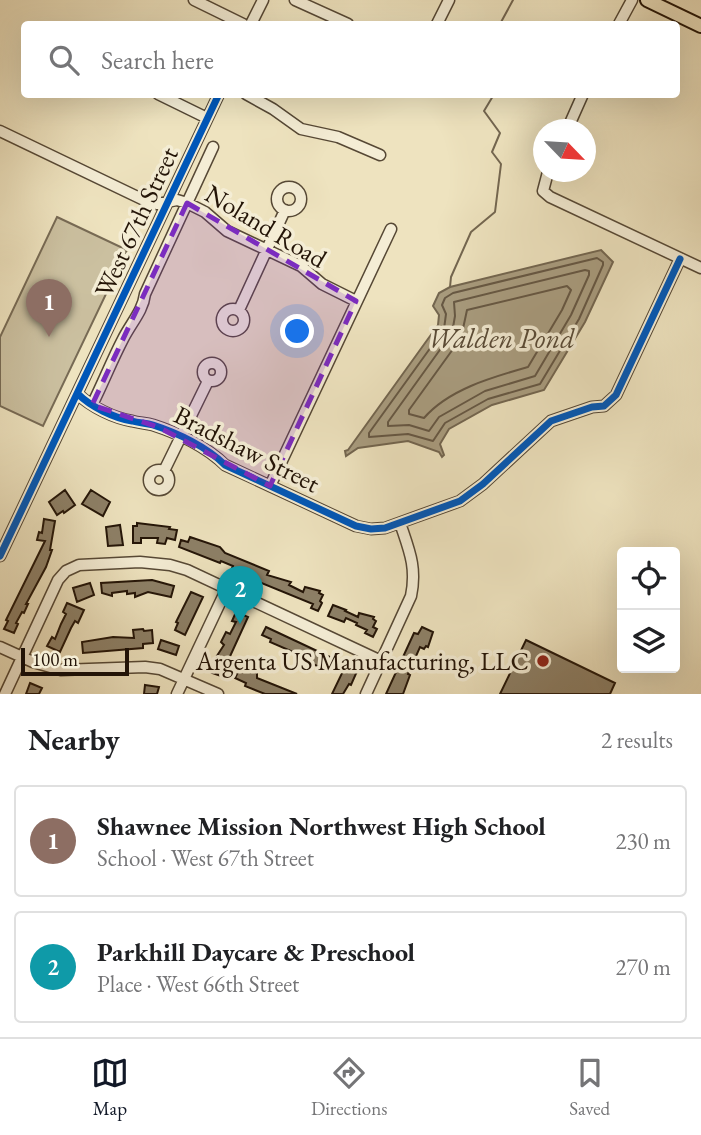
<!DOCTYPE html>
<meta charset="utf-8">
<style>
body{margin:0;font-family:"EB Garamond",serif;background:#f6f6f6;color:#202124}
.controls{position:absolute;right:21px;bottom:21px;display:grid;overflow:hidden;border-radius:7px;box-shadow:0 7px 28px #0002}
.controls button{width:63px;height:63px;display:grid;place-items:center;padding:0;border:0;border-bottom:2px solid #e0e0e0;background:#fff;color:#202124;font:35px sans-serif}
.compass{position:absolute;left:533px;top:119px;width:63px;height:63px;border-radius:50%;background:#fff;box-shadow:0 7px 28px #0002;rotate:115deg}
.scale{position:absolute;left:21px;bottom:18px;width:108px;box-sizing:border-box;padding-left:7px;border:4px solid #231407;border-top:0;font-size:19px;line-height:24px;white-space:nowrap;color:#231407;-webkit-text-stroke:5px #f4edd5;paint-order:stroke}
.you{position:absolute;left:298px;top:332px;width:24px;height:24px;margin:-18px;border:5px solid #fff;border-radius:50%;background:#1a73e8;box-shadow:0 0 0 10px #1a73e833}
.badge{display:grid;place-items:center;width:46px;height:46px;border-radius:50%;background:#111827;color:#fff;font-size:23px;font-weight:700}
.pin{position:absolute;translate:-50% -58px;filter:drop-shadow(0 2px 4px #0008)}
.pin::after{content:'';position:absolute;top:37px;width:24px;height:21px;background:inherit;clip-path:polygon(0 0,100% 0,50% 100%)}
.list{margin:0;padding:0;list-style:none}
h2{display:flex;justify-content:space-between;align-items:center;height:91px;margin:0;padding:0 28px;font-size:30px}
h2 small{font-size:23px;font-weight:400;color:#757577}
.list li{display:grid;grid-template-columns:46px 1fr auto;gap:21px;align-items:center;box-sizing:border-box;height:112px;margin:0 14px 14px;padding:0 14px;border:2px solid #e0e0e0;border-radius:7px}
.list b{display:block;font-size:26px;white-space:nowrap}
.list p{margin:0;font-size:23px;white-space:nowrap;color:#757577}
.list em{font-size:23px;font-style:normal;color:#757577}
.icon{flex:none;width:38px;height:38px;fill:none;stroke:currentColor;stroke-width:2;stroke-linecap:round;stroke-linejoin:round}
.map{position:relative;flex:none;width:701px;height:694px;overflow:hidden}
.search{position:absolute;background:#fff;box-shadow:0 7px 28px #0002;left:21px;right:21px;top:21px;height:77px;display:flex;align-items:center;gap:18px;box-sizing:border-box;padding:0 24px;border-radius:7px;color:#757577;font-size:26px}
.sheet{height:343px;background:#fff}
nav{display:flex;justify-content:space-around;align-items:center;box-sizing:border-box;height:98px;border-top:2px solid #e0e0e0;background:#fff;font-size:19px;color:#757577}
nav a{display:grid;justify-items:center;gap:4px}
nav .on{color:#111827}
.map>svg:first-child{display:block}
.green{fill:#cbc0a0;stroke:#776a54;stroke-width:2}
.water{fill:#a99d80;stroke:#736650;stroke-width:2}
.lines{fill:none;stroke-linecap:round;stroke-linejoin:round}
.shore{stroke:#665844;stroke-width:2}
.stream{stroke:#736650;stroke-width:2}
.building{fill:#8d8067;stroke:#231407;stroke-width:2}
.minor-casing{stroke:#564835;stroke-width:13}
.major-casing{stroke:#231407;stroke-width:16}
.minor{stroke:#f4edd5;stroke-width:10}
.major{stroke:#eee3bf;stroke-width:12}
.cycleway-casing{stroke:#f4edd5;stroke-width:11}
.cycleway{stroke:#0057b8;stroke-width:7}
.marked{fill:#7b2cbf;fill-opacity:0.2;stroke:#7b2cbf;stroke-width:5;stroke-dasharray:14 9;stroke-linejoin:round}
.poi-dot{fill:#8f2418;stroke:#f4edd5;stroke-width:2.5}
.labels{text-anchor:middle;stroke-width:7;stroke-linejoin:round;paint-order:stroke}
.street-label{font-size:26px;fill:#231407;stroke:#f4edd5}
.poi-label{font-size:26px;fill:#231407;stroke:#f4edd5;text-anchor:end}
.water-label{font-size:28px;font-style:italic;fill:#594b37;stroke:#f4edd5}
</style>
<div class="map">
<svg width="701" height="694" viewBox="0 0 701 694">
<rect width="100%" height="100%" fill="#eee3bf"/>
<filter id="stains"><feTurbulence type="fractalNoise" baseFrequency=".00286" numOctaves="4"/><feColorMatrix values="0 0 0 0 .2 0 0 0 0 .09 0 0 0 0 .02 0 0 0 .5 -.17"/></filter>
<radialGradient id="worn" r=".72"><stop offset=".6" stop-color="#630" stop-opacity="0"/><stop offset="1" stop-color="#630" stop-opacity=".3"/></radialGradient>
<path class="green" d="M57 217 127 250 43 426 0 406V337Z"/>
<path class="water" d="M601 250 613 262 585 322 544 390 492 405 449 429 440 444 444 455 442 457 439 452 408 441 358 448 346 456 345 451 348 450 438 325 439 315 433 306 439 293 450 287Z"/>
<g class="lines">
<path class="shore" d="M597 258 603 262V265L579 319 540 384 488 399 445 423 433 441 408 434 369 437V433L444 329 446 314 442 305 445 298 453 293Z
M585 270 589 271V275L571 315 535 376 485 391 439 417 429 431 409 425 388 426V422L452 333 455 316 454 302Z
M567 286 571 290 562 310 528 367C493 377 449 389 424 418L409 414V410L461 338 467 310Z"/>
<path class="stream" d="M500 24 513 0
M450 287 451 277 471 232 495 212 501 164 492 152 500 133 484 111 493 96 492 94"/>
</g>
<path class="building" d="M65 490 75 505 64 513 63 511 57 515 49 502Z
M91 490 110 502 103 516 82 504Z
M44 519 55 521 50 550H52L46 567 26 604H28L24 613 22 612 16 623 18 624 14 633 4 629 8 621 6 620 45 541 37 540 39 532 42 533Z
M137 523 170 527 169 529 177 530 175 540 167 538 165 544 157 543 158 538H141V543H133V526H137Z
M120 525 123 545 108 546 106 527Z
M190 537 220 547 225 553 269 571 267 575 291 582 289 585 303 592 305 587 320 591 319 593 323 595 320 601 322 603 318 611 311 608 313 604 254 580 256 577 242 569 239 574 231 570 233 566 221 561 220 563 179 547 181 540 188 542Z
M152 580 174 586 171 597 148 592 135 597V593L127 594V591L112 593V596L102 593 101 583Z
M90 583 94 595 77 602 73 588Z
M191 592 203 597 185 635 175 630 178 623 176 622Z
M67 603 84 610 78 623 75 621 71 628 60 652 47 646 52 637 55 639 61 624 66 614 63 612Z
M333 605 346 610 345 611 358 617 359 613 374 617 373 619 376 621 373 627 377 629 373 637 365 633 367 630 356 625 357 623 346 618 344 622 328 616Z
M236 612 248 617 221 676 212 673 216 663 213 662 224 645 221 642 226 632 230 634 236 622 232 621Z
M266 627 330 657 324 669 306 661 307 658 270 642 271 639 262 635Z
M422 627 433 632 428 647 426 646 424 649 420 647 408 674 410 675 403 694H386L414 633 418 634Z
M143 629 144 631 152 630 153 643 143 644V648L83 653 82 642 113 637 134 638 133 630Z
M161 640 179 646 176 655 158 649Z
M526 640 615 683 610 694H500Z
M348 665 358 669 351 685 349 684 343 694H332L343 671 345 672Z
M241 666 257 673V678L297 694H265L245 686 246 683 235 678Z
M30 683 42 688 39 694H26Z
M145 685 159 687 157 694H144Z"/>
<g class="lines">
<g class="minor-casing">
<path id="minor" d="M194 0 243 24
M295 0 348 24
M251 24 263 0
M437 24 449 0
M619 24 632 0
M158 94 207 118
M246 94 273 109 301 129 338 137 380 155
M567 130 583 94
M0 131 146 201 157 204 177 200 187 203 205 212 227 231 301 266 322 284 356 301
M548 172 543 191 550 197 701 268
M277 199a12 12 0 1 1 24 0a12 12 0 1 1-24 0Z
M222 320a11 11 0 1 1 22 0a11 11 0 1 1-22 0Z
M239 310 285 210
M203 372a9 9 0 1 1 18 0a9 9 0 1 1-18 0Z
M78 394C91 407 114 418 132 421 139 423 146 423 153 425 178 433 207 447 225 465L356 526 371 529 385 528 460 501 483 484 551 421 592 407 604 406 616 395 680 259
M92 405C103 383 112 360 123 339 131 323 143 311 145 294L213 147
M149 480a10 10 0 1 1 20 0a10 10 0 1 1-20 0Z
M164 471 208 381
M270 486 391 229
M0 556 219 94
M0 647 33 662 61 670 145 667 160 669 218 694
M5 694 58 580 66 571 79 565 140 562 170 565 187 570 381 661
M177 694 227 588
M366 694 411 596C417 567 409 550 400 523"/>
</g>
<g class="major-casing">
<path id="major" d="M647 0 701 26"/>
</g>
<use href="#minor" class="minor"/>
<use href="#major" class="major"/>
<g class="cycleway-casing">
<path id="cycleway" d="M78 394C91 407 114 418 132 421 139 423 146 423 153 425 178 433 207 447 225 465L356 526 371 529 385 528 460 501 483 484 551 421 592 407 604 406 616 395 680 259
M0 556 219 94"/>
</g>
<use href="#cycleway" class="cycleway"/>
</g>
<path class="marked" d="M187 203 356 301 270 486 158 427 92 405Z"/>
<circle class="poi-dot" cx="543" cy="661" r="7"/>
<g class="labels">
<g class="street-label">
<text transform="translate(136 222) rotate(-65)" y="9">West 67th Street</text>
<text transform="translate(266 226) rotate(31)" y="9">Noland Road</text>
<text transform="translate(247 449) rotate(27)" y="9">Bradshaw Street</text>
</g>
<g class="poi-label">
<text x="529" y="670">Argenta US Manufacturing, LLC</text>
</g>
<g class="water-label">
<text x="501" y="348">Walden Pond</text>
</g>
</g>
<rect width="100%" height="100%" filter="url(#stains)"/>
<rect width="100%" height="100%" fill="url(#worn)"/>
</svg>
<div class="controls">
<button><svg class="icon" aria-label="locate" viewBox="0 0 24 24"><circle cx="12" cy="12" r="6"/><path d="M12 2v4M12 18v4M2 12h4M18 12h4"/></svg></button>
<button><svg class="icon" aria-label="layers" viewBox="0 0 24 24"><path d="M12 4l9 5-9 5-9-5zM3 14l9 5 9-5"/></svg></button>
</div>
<svg class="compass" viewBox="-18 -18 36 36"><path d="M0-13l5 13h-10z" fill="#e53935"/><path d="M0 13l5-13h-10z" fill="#757577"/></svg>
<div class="scale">100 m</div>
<div class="you"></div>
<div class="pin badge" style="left:49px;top:337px;background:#8d6e63">1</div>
<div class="pin badge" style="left:240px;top:624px;background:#0f9aa8">2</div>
<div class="search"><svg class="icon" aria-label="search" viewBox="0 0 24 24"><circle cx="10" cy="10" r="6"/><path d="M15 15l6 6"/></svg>Search here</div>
</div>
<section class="sheet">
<h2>Nearby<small>2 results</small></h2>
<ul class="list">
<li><span class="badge" style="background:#8d6e63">1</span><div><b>Shawnee Mission Northwest High School</b><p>School · West 67th Street</p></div><em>230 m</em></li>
<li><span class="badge" style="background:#0f9aa8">2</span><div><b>Parkhill Daycare &amp; Preschool</b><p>Place · West 66th Street</p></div><em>270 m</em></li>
</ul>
</section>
<nav>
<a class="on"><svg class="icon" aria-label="map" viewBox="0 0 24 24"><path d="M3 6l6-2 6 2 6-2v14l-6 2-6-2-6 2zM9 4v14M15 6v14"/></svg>Map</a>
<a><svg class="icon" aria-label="directions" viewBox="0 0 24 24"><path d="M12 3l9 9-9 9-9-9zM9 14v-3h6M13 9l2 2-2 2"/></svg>Directions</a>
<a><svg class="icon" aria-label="saved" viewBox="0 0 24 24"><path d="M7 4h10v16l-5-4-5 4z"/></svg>Saved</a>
</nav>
